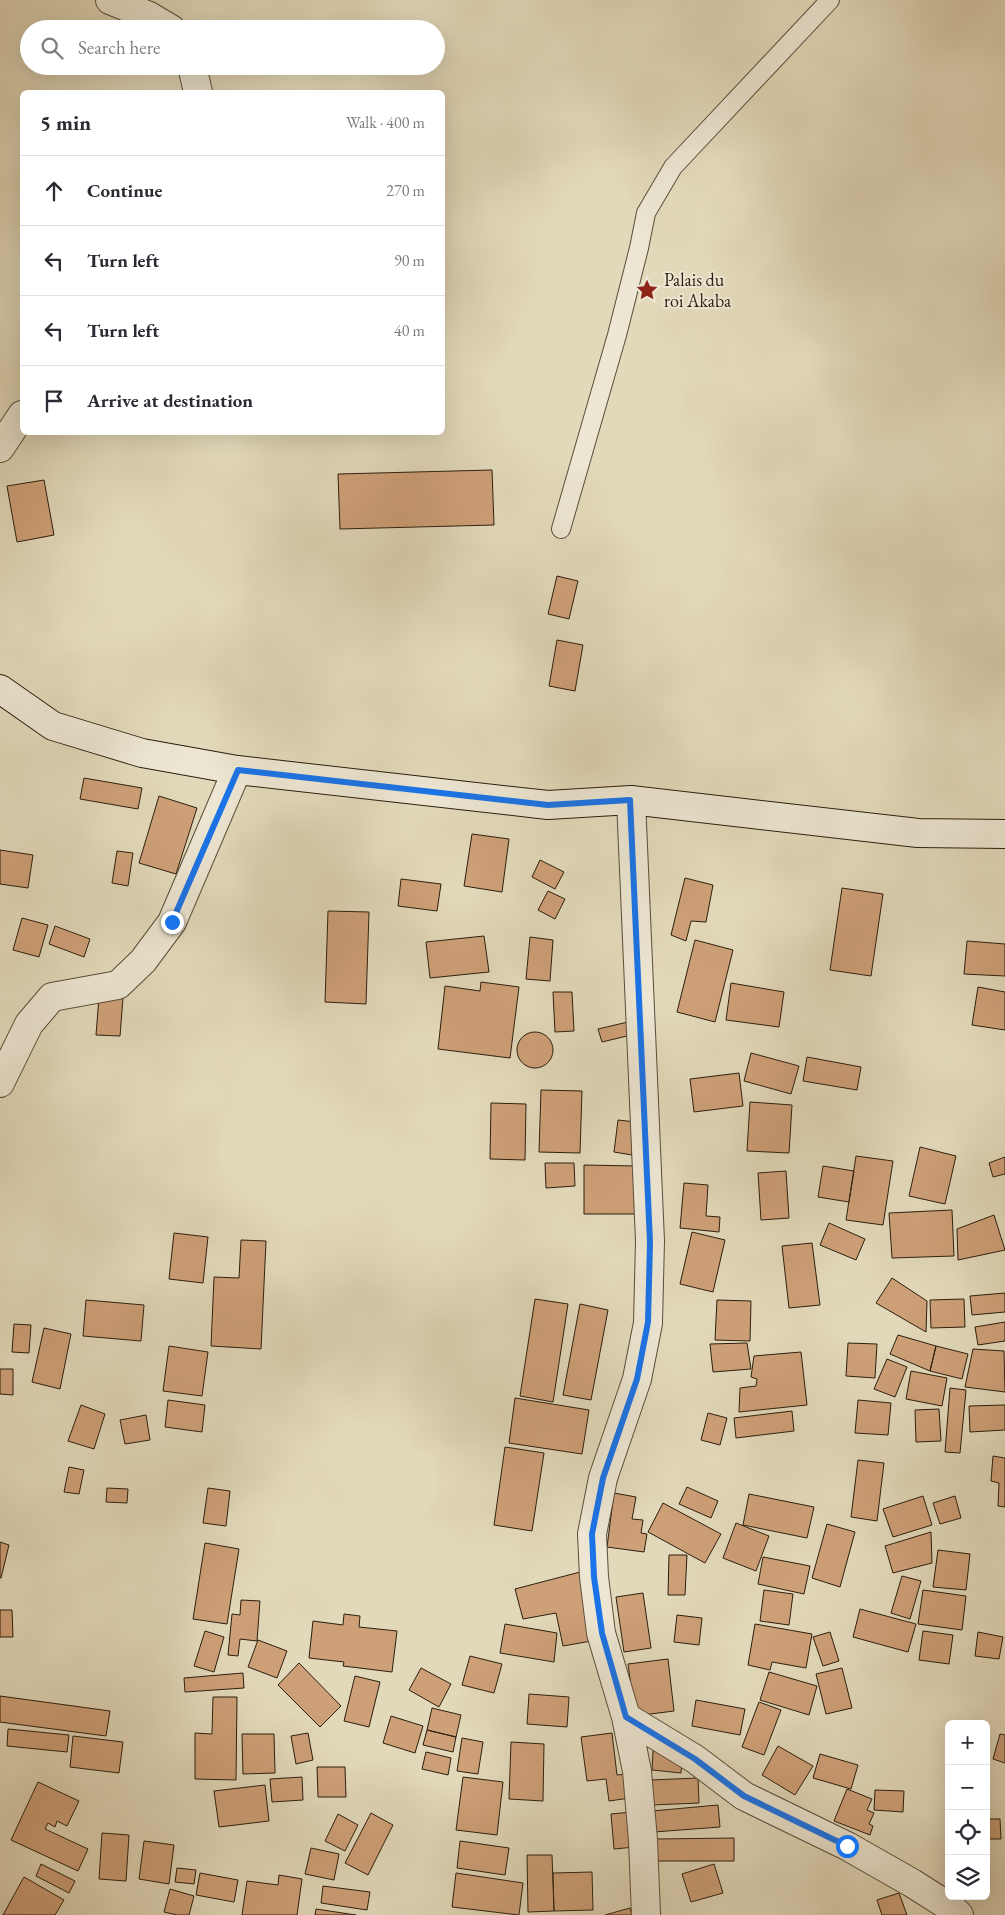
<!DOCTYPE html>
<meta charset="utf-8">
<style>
body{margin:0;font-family:"EB Garamond",serif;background:#f2f2f3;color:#2b2b33}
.controls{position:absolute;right:15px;bottom:15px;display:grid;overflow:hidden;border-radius:8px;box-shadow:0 5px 20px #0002}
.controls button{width:45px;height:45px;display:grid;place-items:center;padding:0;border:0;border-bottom:1px solid #e1e1e2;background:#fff;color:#2b2b33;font:25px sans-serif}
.stop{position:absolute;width:15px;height:15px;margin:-11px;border:4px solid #1a73e8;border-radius:50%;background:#fff}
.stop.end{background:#1a73e8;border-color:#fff;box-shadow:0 1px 5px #0008}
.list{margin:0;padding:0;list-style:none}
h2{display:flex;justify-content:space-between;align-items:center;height:65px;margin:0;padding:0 20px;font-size:21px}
h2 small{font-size:16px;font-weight:400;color:#7c7c81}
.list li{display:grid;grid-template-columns:32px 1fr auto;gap:15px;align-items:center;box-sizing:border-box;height:70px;padding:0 20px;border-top:1px solid #e1e1e2}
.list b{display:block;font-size:19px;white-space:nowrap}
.list em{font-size:16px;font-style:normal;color:#7c7c81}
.icon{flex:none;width:28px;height:28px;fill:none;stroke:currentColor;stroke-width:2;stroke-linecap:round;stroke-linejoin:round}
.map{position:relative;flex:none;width:1005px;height:1915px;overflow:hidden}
.search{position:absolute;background:#fff;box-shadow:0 5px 20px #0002;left:20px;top:20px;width:425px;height:55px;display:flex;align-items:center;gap:12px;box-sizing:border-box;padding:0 18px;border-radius:28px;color:#7c7c81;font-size:19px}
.panel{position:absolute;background:#fff;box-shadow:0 5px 20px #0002;left:20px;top:90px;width:425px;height:345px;border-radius:8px}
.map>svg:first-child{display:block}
.building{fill:#cea078;stroke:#2b1e0e}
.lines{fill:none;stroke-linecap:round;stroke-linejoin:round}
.service-casing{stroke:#594d39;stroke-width:20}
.minor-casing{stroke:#594d39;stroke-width:30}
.secondary-casing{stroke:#2b1e0e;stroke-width:30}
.service{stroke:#ece6d2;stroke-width:18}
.minor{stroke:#ece6d2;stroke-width:28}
.secondary{stroke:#ece6d2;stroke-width:28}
.route{stroke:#1a73e8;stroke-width:6}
.labels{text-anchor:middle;stroke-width:4;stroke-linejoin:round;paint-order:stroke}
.poi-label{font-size:18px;fill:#2b1e0e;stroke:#ece6d2;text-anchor:start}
</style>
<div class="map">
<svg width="1005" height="1915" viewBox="0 0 1005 1915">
<rect width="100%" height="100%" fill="#e2d9ba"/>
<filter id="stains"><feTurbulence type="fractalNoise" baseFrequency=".004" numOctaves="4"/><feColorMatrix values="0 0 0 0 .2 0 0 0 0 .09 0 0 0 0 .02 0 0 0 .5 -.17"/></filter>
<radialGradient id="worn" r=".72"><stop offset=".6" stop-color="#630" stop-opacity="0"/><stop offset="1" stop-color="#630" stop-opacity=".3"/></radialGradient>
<path class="building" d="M492 470 494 525 340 529 338 474Z
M44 480 54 535 17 542 7 486Z
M557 576 578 581 569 619 548 614Z
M557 640 583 645 575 691 549 686Z
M84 778 142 788 138 809 80 799Z
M159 796 197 808 176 874 139 863Z
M472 834 509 839 502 892 464 886Z
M0 850 33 855 28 888 0 884Z
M117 851 133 853 128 886 112 883Z
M540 860 564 872 555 889 532 877Z
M685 878 713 885 706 922 691 921 686 941 671 935Z
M401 879 441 884 437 911 398 906Z
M842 888 883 894 871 976 830 970Z
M548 891 565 899 555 919 538 910Z
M328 911 369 912 366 1004 325 1002Z
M22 918 48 925 39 957 13 950Z
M55 926 90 939 84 957 49 944Z
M484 936 489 972 430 978 426 942Z
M530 937 553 940 550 981 526 979Z
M695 940 733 950 715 1022 677 1012Z
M967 941 1005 944V976L964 974Z
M481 982 519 987 510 1058 438 1049 445 986 480 991Z
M731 983 784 992 779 1027 726 1020Z
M978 987 1005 992V1030L972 1025Z
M553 992H572L574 1031 555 1032Z
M99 997 123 998 120 1036 96 1035Z
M628 1022 631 1035 602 1042 598 1029Z
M517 1050a18 18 0 1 1 36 0a18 18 0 1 1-36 0Z
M751 1053 799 1066 791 1094 744 1081Z
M807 1057 861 1067 857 1090 803 1081Z
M739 1073 743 1106 694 1112 690 1079Z
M541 1090 582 1091 580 1153 539 1152Z
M750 1102 792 1105 789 1153 747 1151Z
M491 1103 526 1104 525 1160 490 1159Z
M618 1120 636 1122 632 1155 614 1152Z
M920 1147 956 1156 945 1204 909 1196Z
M856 1156 893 1161 883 1225 846 1220Z
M1005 1157V1174L993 1177 989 1163Z
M545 1163H574L575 1186 546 1188Z
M584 1165 635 1166V1214H584Z
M823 1166 854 1171 849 1202 818 1197Z
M786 1171 789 1218 761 1220 758 1173Z
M684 1183 708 1185 706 1216 720 1217 719 1232 680 1228Z
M952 1210 954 1256 892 1258 889 1213Z
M994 1215 1005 1250 958 1260 957 1229Z
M829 1223 865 1239 856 1260 820 1245Z
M692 1232 725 1240 713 1292 680 1284Z
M174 1233 208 1237 203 1283 169 1279Z
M241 1240 266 1241 261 1349 211 1346 214 1277 239 1278Z
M812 1243 820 1305 789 1308 782 1246Z
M892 1278 927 1301 926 1332 876 1303Z
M1005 1293V1312L972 1315 970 1296Z
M535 1299 568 1304 553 1402 520 1396Z
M964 1299 965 1327 931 1328 930 1300Z
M86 1300 144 1305 141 1341 83 1336Z
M717 1300 751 1301 750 1341 715 1340Z
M580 1304 608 1310 591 1400 563 1395Z
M1005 1322V1341L978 1345 975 1327Z
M14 1324 31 1325 29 1353 12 1352Z
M44 1328 71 1334 60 1389 32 1382Z
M898 1335 936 1346 930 1371 890 1354Z
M747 1343 751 1369 713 1372 710 1344Z
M848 1343 877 1344 875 1378 846 1376Z
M169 1346 208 1352 202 1396 163 1391Z
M936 1346 968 1354 962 1379 930 1371Z
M973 1349 1004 1351 1005 1392 965 1387Z
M801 1352 807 1405 739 1412 740 1388 756 1386 757 1379 751 1377 754 1356Z
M887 1359 907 1367 895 1397 874 1389Z
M0 1369H13V1395L0 1394Z
M911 1371 947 1378 942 1406 906 1399Z
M950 1388 966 1390 960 1453 945 1452Z
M515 1398 589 1410 582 1454 509 1443Z
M168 1400 205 1405 202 1432 165 1427Z
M858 1400 891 1403 888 1435 855 1433Z
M81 1405 105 1414 94 1449 68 1441Z
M1005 1405V1430L970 1432 969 1406Z
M939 1409 941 1441 916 1442 915 1410Z
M792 1411 794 1431 736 1438 734 1418Z
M708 1413 727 1418 720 1445 701 1440Z
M146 1415 150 1440 125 1444 120 1420Z
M505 1447 544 1453 532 1531 494 1525Z
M993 1456 1005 1458V1507L998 1506 999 1483 991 1481Z
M858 1460 884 1463 877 1521 851 1517Z
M69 1467 84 1470 79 1494 64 1492Z
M687 1487 718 1501 711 1518 679 1504Z
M107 1488 128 1489 127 1503 106 1502Z
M208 1488 230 1491 226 1526 203 1523Z
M614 1493 636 1497 632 1519 643 1520 641 1533 647 1534 644 1552 607 1547Z
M749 1494 814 1507 807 1538 743 1525Z
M923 1496 932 1525 893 1537 883 1509Z
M955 1496 961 1518 940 1524 933 1503Z
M663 1503 721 1534 705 1563 648 1532Z
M736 1523 769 1536 756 1571 723 1558Z
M827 1524 855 1532 840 1587 812 1578Z
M931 1532 932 1563 893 1573 885 1546Z
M0 1542 9 1545 1 1578H0Z
M205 1543 239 1549 227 1624 193 1619Z
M938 1550 970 1554 966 1590 933 1587Z
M669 1555H687L685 1595H668Z
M763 1557 810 1566 804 1594 758 1584Z
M584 1571 597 1640 563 1646 556 1613 523 1619 515 1589Z
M902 1576 921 1581 910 1619 891 1613Z
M764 1590 793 1594 789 1625 760 1621Z
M923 1590 966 1596 962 1630 918 1624Z
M643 1593 651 1648 624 1652 616 1597Z
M241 1600 260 1601 257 1641 240 1639 238 1656 228 1655 232 1614 240 1615Z
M860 1609 916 1624 908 1652 853 1637Z
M0 1610H12L13 1637H0Z
M344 1614 360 1616 359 1627 397 1631 392 1672 343 1666 344 1662 309 1658 313 1621 343 1625Z
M677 1615 702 1618 699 1645 674 1642Z
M505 1624 557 1633 554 1662 500 1653Z
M755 1624 812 1634 806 1668 772 1662 770 1670 748 1665Z
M205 1631 224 1637 214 1672 194 1666Z
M923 1631 953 1635 949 1664 919 1660Z
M830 1632 839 1661 823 1666 813 1637Z
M978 1632 1003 1637 999 1659 975 1656Z
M258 1640 287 1651 277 1678 248 1667Z
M470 1656 502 1664 494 1693 462 1685Z
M668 1659 674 1711 635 1716 628 1664Z
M299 1663 341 1706 320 1727 278 1685Z
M421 1668 451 1684 439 1707 409 1690Z
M842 1668 852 1708 826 1714 816 1674Z
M769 1672 817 1686 809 1715 760 1700Z
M243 1673 244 1688 185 1692 184 1678Z
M355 1676 380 1682 369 1727 344 1721Z
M529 1694 569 1697 567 1727 527 1724Z
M0 1696 110 1711 106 1736 0 1722Z
M213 1697H237L236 1780 195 1779V1733L212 1734Z
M696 1700 745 1709 740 1735 692 1726Z
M759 1702 781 1710 764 1755 742 1747Z
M432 1708 461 1715 456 1737 427 1730Z
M391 1716 423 1726 415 1753 383 1743Z
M8 1729 69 1735 67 1752 7 1746Z
M427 1730 456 1737 453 1752 423 1745Z
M308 1733 313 1760 296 1764 291 1736Z
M612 1733 617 1775 628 1774 630 1798 609 1801 606 1779 587 1781 581 1737Z
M242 1734H274L275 1773 243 1774Z
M1000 1734 1005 1735V1763L993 1759Z
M73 1736 123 1742 119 1773 70 1767Z
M462 1738 483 1742 478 1774 457 1771Z
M511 1742 544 1744 543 1801 509 1799Z
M778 1746 813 1766 795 1795 762 1775Z
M653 1751 683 1753 681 1773 652 1770Z
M426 1752 451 1758 448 1775 422 1769Z
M820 1754 858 1765 851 1789 813 1778Z
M317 1767H345L346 1797H318Z
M302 1777 303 1800 272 1802 270 1779Z
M463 1777 503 1782 497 1835 456 1830Z
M698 1778 699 1803 652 1805 651 1780Z
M38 1782 79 1801 67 1826 57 1821 55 1827 48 1823 45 1829 88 1849 78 1871 11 1840Z
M265 1785 269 1821 219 1827 214 1791Z
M847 1789 872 1799 867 1810 874 1813 869 1824 873 1826 870 1835 834 1821Z
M875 1790 904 1791 903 1812 874 1810Z
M718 1805 720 1827 654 1832 652 1811Z
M632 1812 635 1847 614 1849 611 1814Z
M371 1813 393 1825 368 1875 345 1863Z
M338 1814 358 1825 345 1851 325 1841Z
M986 1819H1000L1001 1839H986Z
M102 1833 129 1835 126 1881 99 1879Z
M734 1838V1861H657V1839Z
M144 1841 174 1845 169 1884 139 1879Z
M460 1841 509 1848 505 1875 457 1868Z
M311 1848 339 1854 334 1880 305 1874Z
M527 1855H552L554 1911 528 1912Z
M41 1864 75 1881 69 1893 36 1876Z
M714 1864 723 1893 691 1902 682 1874Z
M177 1868 196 1870 194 1884 175 1882Z
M592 1872 593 1910 554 1911 553 1873Z
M200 1873 238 1880 234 1902 196 1895Z
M456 1873 523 1883 519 1915 452 1907Z
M279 1875 302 1879 297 1915H242L247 1881 278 1885Z
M24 1877 64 1900 55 1915H3Z
M323 1886 370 1892 367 1910 321 1903Z
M170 1889 194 1896 189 1915H177L164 1912Z
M899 1893 907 1915H882L877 1900Z
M630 1908 632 1915H605Z
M316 1909 356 1915H315Z"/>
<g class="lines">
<g class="service-casing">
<path id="service" d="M561 529 617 335 639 248 646 213 673 167 830 0"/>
</g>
<g class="minor-casing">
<path id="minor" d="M110 0 149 16 171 29
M192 66 198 92
M0 448 22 415
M631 800 650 1241 648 1323 637 1379 603 1478 592 1534 594 1577 601 1633 626 1717 637 1771 643 1840 646 1915
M0 1083 29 1024 52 997 118 985 143 961 172 922 237 770
M626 1717 695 1759 744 1796 847 1846 912 1883 953 1909 959 1915"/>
</g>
<g class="secondary-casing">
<path id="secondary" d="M0 689 53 726 142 753 237 770 548 805 631 800 918 833 1005 834"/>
</g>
<use href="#service" class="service"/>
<use href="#minor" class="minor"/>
<use href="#secondary" class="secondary"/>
</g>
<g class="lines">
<path class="route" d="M172 922 238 770 548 805 630 800 650 1242 648 1322 637 1379 603 1478 592 1534 594 1577 602 1633 626 1717 695 1759 744 1796 847 1846"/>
</g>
<defs>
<g id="sight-bare" transform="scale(1.725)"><path d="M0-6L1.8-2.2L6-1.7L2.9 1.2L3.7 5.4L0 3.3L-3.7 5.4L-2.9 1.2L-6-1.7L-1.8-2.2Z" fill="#8f2418" stroke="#ece6d2" stroke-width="2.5" paint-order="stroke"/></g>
</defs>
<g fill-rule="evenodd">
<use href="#sight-bare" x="647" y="290"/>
</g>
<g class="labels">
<g class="poi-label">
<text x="664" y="286">Palais du<tspan x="664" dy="21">roi Akaba</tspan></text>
</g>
</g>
<rect width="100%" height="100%" filter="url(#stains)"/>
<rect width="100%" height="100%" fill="url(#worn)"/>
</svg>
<div class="controls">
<button>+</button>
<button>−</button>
<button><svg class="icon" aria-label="locate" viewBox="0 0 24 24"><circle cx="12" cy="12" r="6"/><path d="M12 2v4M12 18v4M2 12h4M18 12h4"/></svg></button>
<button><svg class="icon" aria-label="layers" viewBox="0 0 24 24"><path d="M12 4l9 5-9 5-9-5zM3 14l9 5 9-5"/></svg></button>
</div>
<div class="stop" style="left:847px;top:1846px"></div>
<div class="stop end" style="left:172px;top:922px"></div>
<div class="search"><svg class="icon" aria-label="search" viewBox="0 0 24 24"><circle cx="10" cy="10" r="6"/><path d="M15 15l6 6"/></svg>Search here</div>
<section class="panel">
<h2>5 min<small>Walk · 400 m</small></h2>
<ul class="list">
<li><svg class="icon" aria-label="ahead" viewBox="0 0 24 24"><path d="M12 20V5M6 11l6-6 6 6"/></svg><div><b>Continue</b></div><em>270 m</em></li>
<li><svg class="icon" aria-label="left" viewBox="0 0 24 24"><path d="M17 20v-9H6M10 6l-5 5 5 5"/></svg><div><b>Turn left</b></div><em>90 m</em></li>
<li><svg class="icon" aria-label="left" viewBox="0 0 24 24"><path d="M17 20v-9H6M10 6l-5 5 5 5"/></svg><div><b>Turn left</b></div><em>40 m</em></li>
<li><svg class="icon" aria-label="arrive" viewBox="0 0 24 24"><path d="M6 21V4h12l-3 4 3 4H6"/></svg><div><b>Arrive at destination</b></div></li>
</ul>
</section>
</div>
